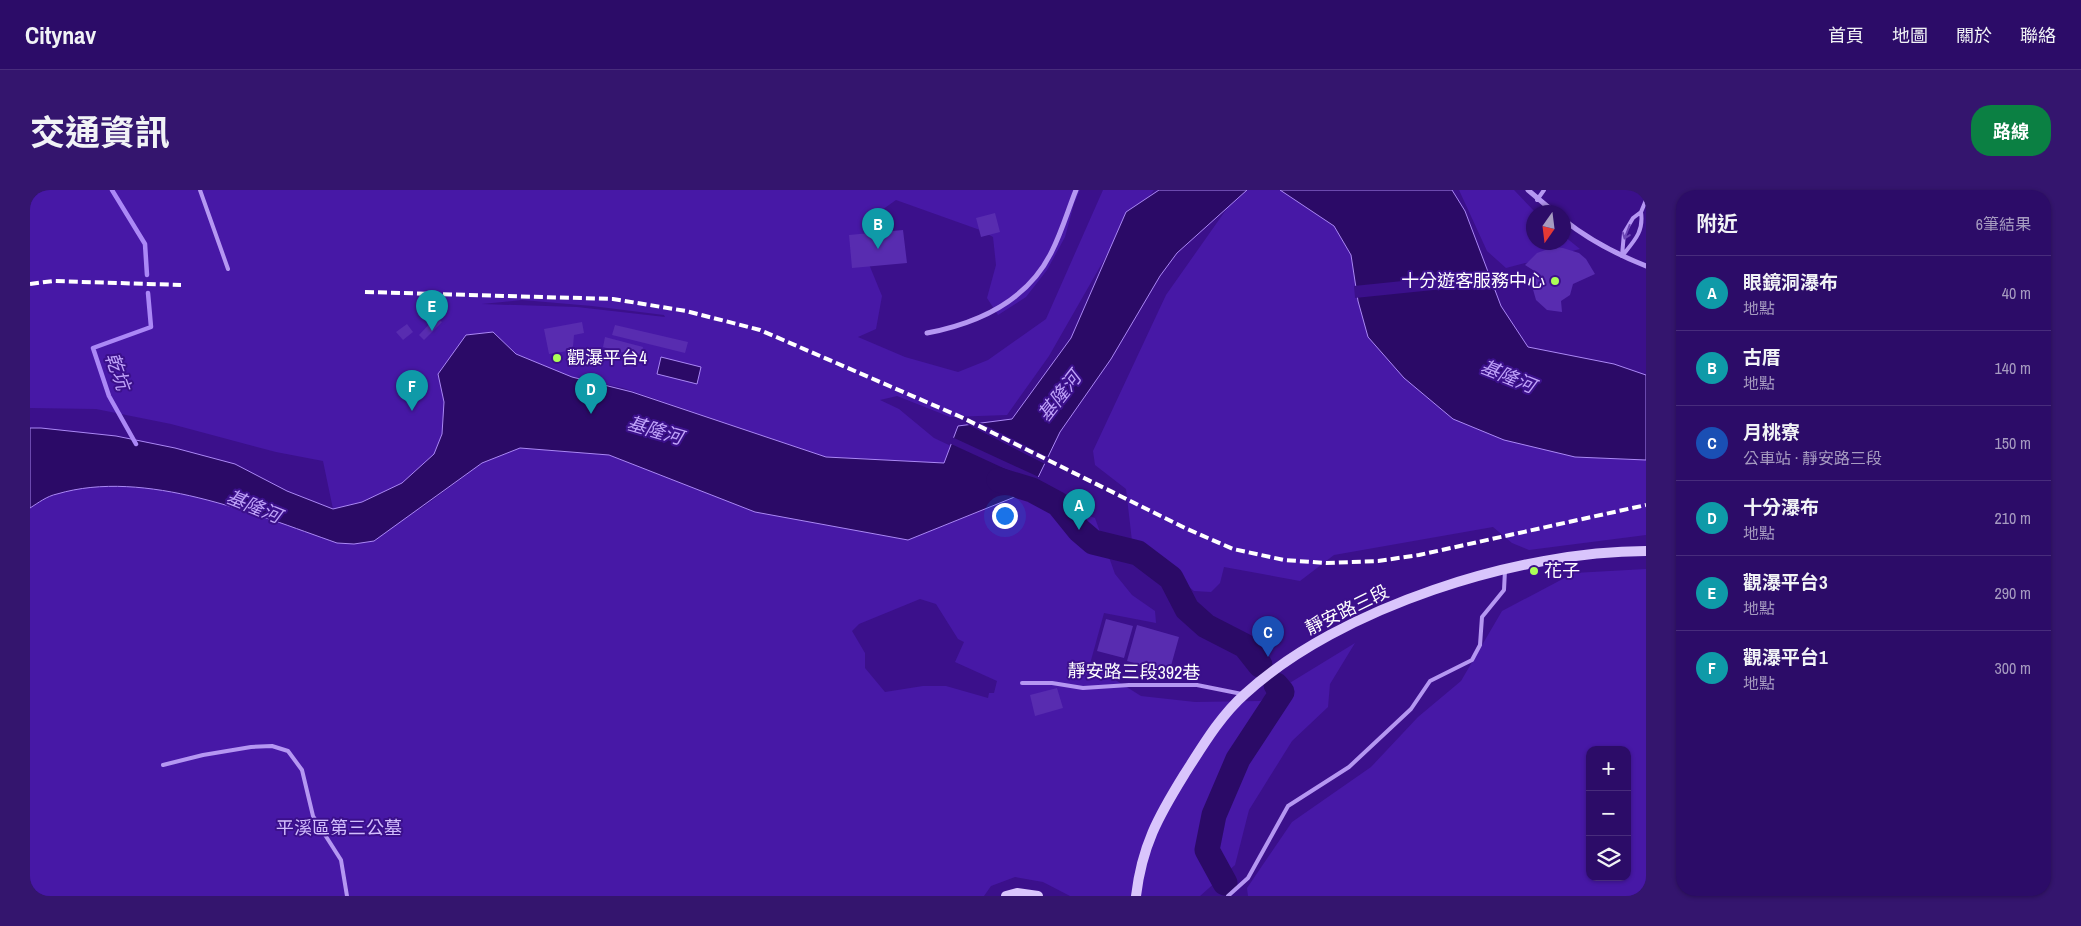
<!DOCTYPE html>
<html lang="zh-TW">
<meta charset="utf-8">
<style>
body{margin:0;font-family:"Archivo Narrow","Noto Sans TC",sans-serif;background:#34156e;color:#f1f3f6}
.controls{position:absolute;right:15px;bottom:15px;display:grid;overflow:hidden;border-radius:10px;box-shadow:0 1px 4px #0004}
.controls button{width:45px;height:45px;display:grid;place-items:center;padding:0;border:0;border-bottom:1px solid #482c7c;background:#2c0c68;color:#f1f3f6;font:25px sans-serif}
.compass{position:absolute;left:1496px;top:15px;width:45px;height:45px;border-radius:50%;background:#2c0c68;box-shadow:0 1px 4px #0004;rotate:194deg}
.you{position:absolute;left:974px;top:325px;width:18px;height:18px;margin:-12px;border:4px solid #fff;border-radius:50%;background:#1a73e8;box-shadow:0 0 0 8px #1a73e833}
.badge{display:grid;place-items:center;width:32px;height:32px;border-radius:50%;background:#0b8043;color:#fff;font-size:16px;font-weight:700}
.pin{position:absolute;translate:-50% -41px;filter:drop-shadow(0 1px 2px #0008)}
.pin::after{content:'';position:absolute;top:26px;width:18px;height:15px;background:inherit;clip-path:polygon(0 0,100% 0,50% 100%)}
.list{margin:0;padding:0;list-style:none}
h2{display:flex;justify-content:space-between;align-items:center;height:65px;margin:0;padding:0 20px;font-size:21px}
h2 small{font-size:16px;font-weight:400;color:#a69bc0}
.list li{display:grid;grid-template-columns:32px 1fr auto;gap:15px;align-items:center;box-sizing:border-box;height:75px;padding:0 20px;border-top:1px solid #482c7c}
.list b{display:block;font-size:19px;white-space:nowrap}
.list p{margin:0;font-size:16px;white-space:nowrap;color:#a69bc0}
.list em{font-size:16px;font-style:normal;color:#a69bc0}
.icon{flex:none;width:28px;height:28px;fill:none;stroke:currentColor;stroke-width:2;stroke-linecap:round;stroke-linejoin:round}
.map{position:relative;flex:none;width:1616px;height:706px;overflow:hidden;border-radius:20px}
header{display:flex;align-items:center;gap:30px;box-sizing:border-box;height:70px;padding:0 25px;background:#2c0c68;border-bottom:1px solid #482c7c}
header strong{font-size:24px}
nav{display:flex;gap:28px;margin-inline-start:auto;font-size:18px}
.intro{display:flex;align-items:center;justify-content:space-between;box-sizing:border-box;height:120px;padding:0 30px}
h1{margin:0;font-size:35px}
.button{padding:12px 22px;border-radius:20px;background:#0b8043;color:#fff;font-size:18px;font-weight:700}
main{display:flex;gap:30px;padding:0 30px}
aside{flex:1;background:#2c0c68;border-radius:20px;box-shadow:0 1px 4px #0004}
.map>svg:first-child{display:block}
.green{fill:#4718a6;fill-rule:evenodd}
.water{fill:#2b0a67;stroke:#ab88f6}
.pier{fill:#3b108b}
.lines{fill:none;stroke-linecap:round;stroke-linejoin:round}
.stream{stroke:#ab88f6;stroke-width:4.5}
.river{stroke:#2b0a67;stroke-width:25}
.building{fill:#582cb0}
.service{stroke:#b597f2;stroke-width:4}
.minor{stroke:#b597f2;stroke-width:5}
.secondary{stroke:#d9c5fc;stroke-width:10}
.rail{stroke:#fff;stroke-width:4;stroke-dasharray:9 4;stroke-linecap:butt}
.oneway{stroke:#6c46b4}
.poi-dot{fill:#acff57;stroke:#3b108b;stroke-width:2}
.labels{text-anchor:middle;stroke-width:4;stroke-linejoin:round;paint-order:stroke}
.poi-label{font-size:18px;fill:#fff;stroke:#3b108b;text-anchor:start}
.street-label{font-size:18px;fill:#fff;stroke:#3b108b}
.park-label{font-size:18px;fill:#d2befd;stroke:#3b108b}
.water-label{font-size:19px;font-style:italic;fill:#bfa2f9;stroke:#3b108b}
</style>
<header>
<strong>Citynav</strong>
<nav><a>首頁</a><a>地圖</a><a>關於</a><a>聯絡</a></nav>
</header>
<div class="intro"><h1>交通資訊</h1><a class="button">路線</a></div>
<main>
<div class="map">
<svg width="1616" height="706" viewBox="0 0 1616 706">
<rect width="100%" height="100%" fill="#3b108b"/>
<path class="green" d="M0 0H1050L1044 14 1035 47 1017 80 996 107 968 125 957 108 966 75 963 47 950 40 866 10 835 32 836 67 852 106 846 139 828 147 875 167 928 182 958 170 1016 129 1073 0H1124L1087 47 1019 166 977 225 920 227 867 206 850 210 869 219 904 248 921 256 914 273 796 267 593 198 542 187 486 164 463 142 408 184 414 212 412 244 405 264 372 293 332 312 303 319 293 271 246 262 141 234 66 219 0 218ZM492 110 562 116 634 125 635 127 547 117 452 114Z
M1217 0H1250L1304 36 1321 65 1328 111 1545 267 1616 270V345L1499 360 1482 353 1463 337 1304 365 1270 391 1194 377 1190 393 1181 402 1164 401 1102 351 1096 299 1065 275 1063 261 1136 105 1198 17Z
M1429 0H1484L1505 22 1504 52H1534V46L1550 59 1476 78 1457 61Z
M490 258 579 265 725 322 878 350 994 304 1065 328 1085 384 1102 405 1125 421 1126 433 1074 423 1060 474 1111 506 1165 512 1230 511 1325 453 1300 494 1298 517 1262 551 1219 620 1205 675 1170 706H1040L1013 692 985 687 961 696 954 706H0V318C8 313 17 306 27 304 115 278 223 324 307 353L392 318 452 273ZM890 409 906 414 928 449 934 452 925 472 967 491 964 503H959L958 508 916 496H893L855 502 835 478V463L822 441 829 434Z
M1616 379V706H1218L1217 698 1262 632 1341 577 1388 527 1431 491 1472 421 1544 383ZM1560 560H1597V687H1560Z"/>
<path class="water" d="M1129 0H1217L1147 63 1130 86 1081 169 1030 242 1002 300 878 350 725 322 579 265 490 258 452 273 344 351 324 354 307 353C224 324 115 278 27 304 17 306 8 313 0 318V238H11L86 246 145 258 205 274 257 301 303 319 332 312 372 293 404 264 412 244 414 212 408 184 436 145 463 142 486 164 542 187 602 202 796 267 914 273 928 236 982 229 1041 148 1096 22Z
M1250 0H1422L1435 21 1471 116 1498 157 1584 174 1616 185V270L1545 267 1474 250 1423 229 1374 188 1338 147 1328 111 1321 65 1304 36Z
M631 167 671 177 667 194 627 184Z"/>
<path class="pier" d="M1460 82 1462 94 1325 108 1324 96Z
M947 231 1020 268 1017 275 933 232Z
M922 247 1011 288 1008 294 919 253Z"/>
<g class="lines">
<path class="stream" d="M82 0 115 54 117 85
M106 254 79 206 63 158 121 137 118 103"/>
<path class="river" d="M969 290 1002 300 1028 314 1049 340 1063 352 1108 363 1141 388 1157 419 1176 436 1215 456 1230 475
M1195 693 1177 660 1184 625 1208 569 1252 502 1246 495"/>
</g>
<path class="building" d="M965 23 970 42 951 47 946 28Z
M873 40 877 73 822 78 819 45Z
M1524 57 1533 58 1549 63 1556 69 1565 84 1543 94 1540 105 1531 111 1532 122 1517 120 1506 110 1502 96 1506 82 1495 75 1507 63Z
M406 127 412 132 394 150 389 145Z
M552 132 554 143 544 145 543 156 537 161 519 164 514 139Z
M377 134 383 142 373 150 366 142Z
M585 135 658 152 655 163 582 145Z
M575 147 613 157 611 167 573 157Z
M1076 429 1103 436 1094 468 1067 461Z
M1107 435 1149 447 1139 483 1097 471Z
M1027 498 1033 518 1005 526 1000 505Z"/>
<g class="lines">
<path class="service" d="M170 0 198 79
M1507 10 1514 0
M1592 66 1594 43 1603 28 1611 22 1616 10
M1592 66C1604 51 1614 42 1611 22
M992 493H1022L1053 498 1099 495H1167L1212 504
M133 575 173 565 221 557 242 556 258 561 272 580 283 626 311 670 317 706
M1198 706 1218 688 1258 616 1319 577 1381 519 1400 491 1442 470 1450 455 1452 427 1474 400 1475 380"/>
<path class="minor" d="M1498 0 1524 22
M1534 30C1559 50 1586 64 1616 76
M897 143C949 133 998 111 1022 61 1032 41 1038 20 1046 0"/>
<path class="secondary" d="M976 706 987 703 1008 706
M1106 706C1112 656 1128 627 1154 585 1172 557 1190 526 1215 504 1310 417 1489 361 1616 361"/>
<path class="rail" d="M0 94 23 91 151 95
M335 102 583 109 656 121 730 140 931 227 1155 338 1203 359 1254 370 1296 373 1348 371 1389 365 1616 315"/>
</g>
<defs><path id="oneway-shaft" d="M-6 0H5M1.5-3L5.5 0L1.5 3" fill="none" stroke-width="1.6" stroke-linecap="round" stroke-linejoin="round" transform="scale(1.25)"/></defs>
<use class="oneway" href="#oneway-shaft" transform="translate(1597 42) rotate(111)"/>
<g class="poi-dot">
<circle cx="1525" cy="91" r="5"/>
<circle cx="527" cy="168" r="5"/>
<circle cx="1504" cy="381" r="5"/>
</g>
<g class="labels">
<g class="poi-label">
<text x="1515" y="97" text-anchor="end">十分遊客服務中心</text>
<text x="537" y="174">觀瀑平台4</text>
<text x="1514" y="387">花子</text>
</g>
<g class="street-label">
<text transform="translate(1317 420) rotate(-26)" y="6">靜安路三段</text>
<text transform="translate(1104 482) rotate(1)" y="6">靜安路三段392巷</text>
</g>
<g class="park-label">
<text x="309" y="644">平溪區第三公墓</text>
</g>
<g class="water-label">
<text transform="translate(88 181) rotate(70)" y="7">乾坑</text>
<text transform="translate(1478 186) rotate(22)" y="7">基隆河</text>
<text transform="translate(1029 206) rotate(-52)" y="7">基隆河</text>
<text transform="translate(625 240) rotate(16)" y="7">基隆河</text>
<text transform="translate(224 316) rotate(22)" y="7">基隆河</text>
</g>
</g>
</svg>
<div class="controls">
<button>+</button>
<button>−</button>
<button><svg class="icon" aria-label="layers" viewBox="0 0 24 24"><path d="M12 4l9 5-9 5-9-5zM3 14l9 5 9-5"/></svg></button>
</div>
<svg class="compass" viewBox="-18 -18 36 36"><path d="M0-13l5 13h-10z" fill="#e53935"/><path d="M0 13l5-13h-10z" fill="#a69bc0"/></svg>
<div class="you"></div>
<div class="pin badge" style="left:1049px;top:340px;background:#0f9aa8">A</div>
<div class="pin badge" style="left:848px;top:59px;background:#0f9aa8">B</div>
<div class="pin badge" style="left:1238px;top:467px;background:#1a4fb4">C</div>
<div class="pin badge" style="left:561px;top:224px;background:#0f9aa8">D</div>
<div class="pin badge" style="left:402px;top:141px;background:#0f9aa8">E</div>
<div class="pin badge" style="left:382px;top:221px;background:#0f9aa8">F</div>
</div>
<aside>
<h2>附近<small>6筆結果</small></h2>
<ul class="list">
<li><span class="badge" style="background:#0f9aa8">A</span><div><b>眼鏡洞瀑布</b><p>地點</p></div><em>40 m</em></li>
<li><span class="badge" style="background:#0f9aa8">B</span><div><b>古厝</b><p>地點</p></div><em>140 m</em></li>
<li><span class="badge" style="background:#1a4fb4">C</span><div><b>月桃寮</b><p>公車站 · 靜安路三段</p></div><em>150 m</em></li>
<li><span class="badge" style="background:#0f9aa8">D</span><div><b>十分瀑布</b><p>地點</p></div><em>210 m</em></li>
<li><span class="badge" style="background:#0f9aa8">E</span><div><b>觀瀑平台3</b><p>地點</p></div><em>290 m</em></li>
<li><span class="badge" style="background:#0f9aa8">F</span><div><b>觀瀑平台1</b><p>地點</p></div><em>300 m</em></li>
</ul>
</aside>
</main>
